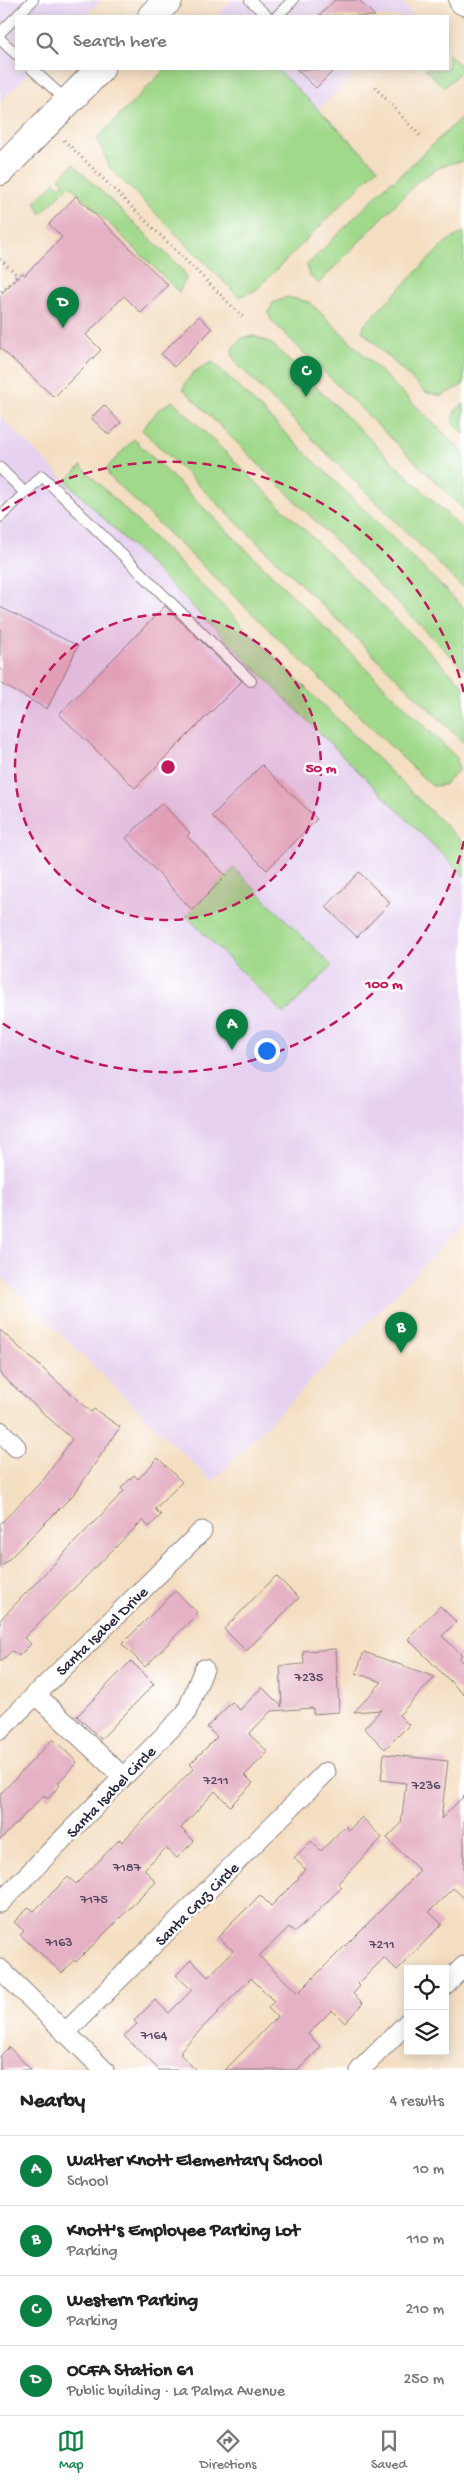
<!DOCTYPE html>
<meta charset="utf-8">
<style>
body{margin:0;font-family:"Gochi Hand",sans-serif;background:#f2f2f2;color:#222}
.controls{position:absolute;right:15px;bottom:15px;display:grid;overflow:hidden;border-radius:0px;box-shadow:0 2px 12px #0003}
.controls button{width:45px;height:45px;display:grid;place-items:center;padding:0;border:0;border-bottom:1px solid #e0e0e0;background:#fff;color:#222;font:25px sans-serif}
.you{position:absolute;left:266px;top:1050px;width:18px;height:18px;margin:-12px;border:4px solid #fff;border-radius:50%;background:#1a73e8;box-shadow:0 0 0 8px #1a73e833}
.badge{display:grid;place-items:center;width:32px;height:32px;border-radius:50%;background:#0b8043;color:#fff;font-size:16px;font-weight:700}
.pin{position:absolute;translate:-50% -41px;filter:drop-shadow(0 1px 2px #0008)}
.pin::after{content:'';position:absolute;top:26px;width:18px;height:15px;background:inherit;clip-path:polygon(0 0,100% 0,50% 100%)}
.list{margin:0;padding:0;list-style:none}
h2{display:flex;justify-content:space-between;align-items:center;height:65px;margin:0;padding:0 20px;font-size:21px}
h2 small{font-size:16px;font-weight:400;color:#767676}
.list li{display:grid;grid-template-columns:32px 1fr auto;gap:15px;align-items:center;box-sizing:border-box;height:70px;padding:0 20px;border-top:1px solid #e0e0e0}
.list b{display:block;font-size:19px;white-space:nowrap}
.list p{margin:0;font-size:16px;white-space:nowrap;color:#767676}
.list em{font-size:16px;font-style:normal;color:#767676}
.icon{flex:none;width:28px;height:28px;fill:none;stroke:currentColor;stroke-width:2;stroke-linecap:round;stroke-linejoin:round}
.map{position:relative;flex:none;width:464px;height:2070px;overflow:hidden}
.search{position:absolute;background:#fff;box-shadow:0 2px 12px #0003;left:15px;right:15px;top:15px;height:55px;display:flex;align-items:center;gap:12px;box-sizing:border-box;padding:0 18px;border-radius:0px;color:#767676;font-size:19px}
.sheet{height:345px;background:#fff}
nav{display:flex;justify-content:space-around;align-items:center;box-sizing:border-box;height:70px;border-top:1px solid #e0e0e0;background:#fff;font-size:14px;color:#767676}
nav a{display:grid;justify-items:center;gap:2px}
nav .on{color:#0b8043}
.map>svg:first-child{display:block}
.built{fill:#e6d2f0}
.green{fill:#a0d98b;stroke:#617e63}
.building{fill:#e5b2c5}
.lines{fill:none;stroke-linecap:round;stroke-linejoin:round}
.service-casing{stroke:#8b807e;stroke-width:12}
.minor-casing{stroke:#8b807e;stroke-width:21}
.secondary-casing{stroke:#8b807e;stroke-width:30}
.primary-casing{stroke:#8b807e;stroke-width:30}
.path{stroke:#8b807e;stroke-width:3;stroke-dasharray:1 4;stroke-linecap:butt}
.service{stroke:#fff;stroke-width:10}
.minor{stroke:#fff;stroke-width:19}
.secondary{stroke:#fff;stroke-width:28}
.primary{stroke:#fff;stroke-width:28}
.ring{fill:none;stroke:#c2185b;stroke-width:2.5;stroke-dasharray:9 6}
.labels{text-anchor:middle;stroke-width:5;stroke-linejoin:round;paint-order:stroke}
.number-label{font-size:14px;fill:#53465e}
.street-label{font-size:16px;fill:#22223b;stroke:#fff}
.centre{fill:#c2185b;stroke:#fff;stroke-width:2.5}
.ring-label{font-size:15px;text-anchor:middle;font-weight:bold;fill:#c2185b;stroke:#fff;stroke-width:5;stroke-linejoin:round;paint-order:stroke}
</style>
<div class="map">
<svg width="464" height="2070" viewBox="0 0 464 2070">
<rect width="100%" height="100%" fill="#fff"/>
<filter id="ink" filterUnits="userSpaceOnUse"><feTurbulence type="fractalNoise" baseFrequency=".02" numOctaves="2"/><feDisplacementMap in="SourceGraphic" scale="10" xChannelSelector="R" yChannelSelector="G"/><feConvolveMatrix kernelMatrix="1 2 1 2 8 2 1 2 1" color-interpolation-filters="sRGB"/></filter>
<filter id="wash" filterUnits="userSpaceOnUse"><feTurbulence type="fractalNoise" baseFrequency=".0096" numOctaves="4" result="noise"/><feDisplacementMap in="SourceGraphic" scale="20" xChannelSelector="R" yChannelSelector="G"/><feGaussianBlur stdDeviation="1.12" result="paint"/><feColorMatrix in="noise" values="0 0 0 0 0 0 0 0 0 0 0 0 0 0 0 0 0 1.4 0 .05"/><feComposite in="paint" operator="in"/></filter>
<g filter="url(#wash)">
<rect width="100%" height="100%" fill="#f4dec1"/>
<path class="built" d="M0 0H101L85 16H16V69H33L0 102Z
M232 0H399L413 14 411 16H222L219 13Z
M277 69H359L319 109Z
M0 416 464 876V1224L212 1482 0 1275Z"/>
<path class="green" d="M448 53 463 69 444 88 425 69H448Z
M165 69H277L378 168 256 290 239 297 110 168 97 139Z
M464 115V161C445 163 433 170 418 181L318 284 310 276 306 266 391 181H394Z
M73 164 183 270 186 279 179 292 70 185 41 214 35 202 55 182 60 187 64 183 59 178Z
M464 232V384L441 396 425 392 362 331 365 324 446 242Z
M287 297 309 302 325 317 464 453V510L272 321 268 313 273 303Z
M254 336 271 343 464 531V589L239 366 233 357 232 349 242 338Z
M213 362 464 608V669L183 389C189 373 198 368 213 362Z
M173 401 464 686V743L142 430 159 409Z
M464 404V434L454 424 452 418 456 410Z
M134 439 457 758 458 771 444 785 432 786 109 476 107 468Z
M81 466 464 844V876L66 481Z
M234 868 332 966 284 1014 186 916Z"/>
<g id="blocks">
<path class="building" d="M335 0H359L375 16H319Z
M296 69H335L316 88Z
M76 196 168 285 141 313 124 296 86 335 101 350 54 397 0 348V295L22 273 25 275 62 237 49 224Z
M199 316 212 329 174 367 161 354Z
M104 405 121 423 109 435 91 418Z
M165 606 242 681 135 788 59 714Z
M0 607 78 646 47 709 0 683Z
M262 765 317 819 267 870 212 816Z
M162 803 190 833 187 836 226 876 192 910 126 838Z
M359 872 390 903 357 937 326 907Z
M0 1330 91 1412 94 1409 120 1427 75 1493 0 1568V1524L44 1479 72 1439 0 1374Z
M158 1458 182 1482 155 1509 161 1515 149 1527 143 1520 24 1638 31 1644 19 1656 12 1651 0 1662V1620L124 1491 121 1488 134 1475 138 1479Z
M276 1576 299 1598 246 1651 224 1629Z
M175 1591 198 1613 145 1667 122 1644Z
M440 1606 456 1622 442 1636 462 1655 458 1658 464 1664V1695L408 1639Z
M336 1649 339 1712 313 1714V1708L271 1711 249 1734 268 1752 245 1775 253 1783 230 1806 215 1791 181 1828 194 1841 177 1858 166 1848 144 1869 156 1882 76 1962 74 1960 62 1973 20 1935 24 1931 14 1922 29 1907 34 1911 68 1877 76 1884 120 1839 122 1842 194 1768 190 1764 217 1737 207 1727 232 1702 240 1710 262 1687 282 1707 280 1666 304 1664 303 1651Z
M364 1652 435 1677 399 1715 409 1725 385 1749 364 1728 381 1710 354 1712 382 1682 356 1673Z
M131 1661 154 1684 101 1739 77 1716Z
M53 1739 77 1762 58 1783 60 1785 48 1799 44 1795 0 1840V1794Z
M384 1754 448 1761 441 1819 464 1796V1898L453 1888 429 1912 442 1924 397 1970 384 1958 358 1984 360 1986 353 1994 363 2003 345 2023 332 2010 308 2034 321 2047 298 2070H225L277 2017 268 2008 274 2001 251 1978 180 2051 182 2053 180 2054 196 2070H159L124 2036 137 2024 134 2021 155 2000 169 2013 192 1990 176 1975 191 1960 208 1977 233 1951 218 1937 260 1895 271 1906 299 1878 298 1877 305 1869 294 1858 311 1841 321 1851 345 1826 349 1830 362 1817 382 1838 338 1883 342 1887 314 1915 295 1932 289 1927 259 1956 298 1993 420 1871 387 1838 401 1824 406 1783 381 1780Z
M9 2047 31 2070H0V2056Z"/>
</g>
</g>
<g filter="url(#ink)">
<use href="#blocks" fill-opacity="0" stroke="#8b807e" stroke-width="1"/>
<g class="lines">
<g class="service-casing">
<path id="service" d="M250 0 267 16
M17 16 33 0
M277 16 293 0
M0 33 16 17
M0 39 16 54
M32 69 67 101
M0 468 25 493 42 476 251 681
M0 517 25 493"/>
</g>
<g class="minor-casing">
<path id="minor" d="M0 1431 16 1447
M35 1694 123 1777
M0 1730 202 1531
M0 1903 186 1713 204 1669
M0 1969 104 2070
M445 1985 464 1966
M65 2033 326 1772
M360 2070 408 2022"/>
</g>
<g class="secondary-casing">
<path id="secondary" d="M463 0 464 1"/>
</g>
<g class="primary-casing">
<path id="primary" d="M152 16 168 0
M0 171 100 69"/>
</g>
<path class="path" d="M375 87 422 138
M64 140 243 317
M0 259 17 275 0 293"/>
<use href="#service" class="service"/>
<use href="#minor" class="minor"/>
<use href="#secondary" class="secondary"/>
<use href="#primary" class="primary"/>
</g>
</g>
<circle cx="168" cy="767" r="153" fill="#c2185b" fill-opacity=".12"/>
<g class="ring">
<circle cx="168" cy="767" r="153"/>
<path d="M464 841A305 305 0 0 1 2 1023M2 511A305 305 0 0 1 464 693"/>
</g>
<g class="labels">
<g class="number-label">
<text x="309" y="1681">7235</text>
<text x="216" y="1784">7211</text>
<text x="426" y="1789">7236</text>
<text x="127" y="1871">7187</text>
<text x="94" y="1903">7175</text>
<text x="59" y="1946">7163</text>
<text x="382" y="1948">7211</text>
<text x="154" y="2039">7164</text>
</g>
<g class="street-label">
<text transform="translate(101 1630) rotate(-44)" y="6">Santa Isabel Drive</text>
<text transform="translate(110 1791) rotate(-46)" y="6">Santa Isabel Circle</text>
<text transform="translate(196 1903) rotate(-45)" y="6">Santa Cruz Circle</text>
</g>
</g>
<circle cx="168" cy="767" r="8" class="centre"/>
<g class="ring-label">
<text x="321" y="772">50 m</text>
<text x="384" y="988">100 m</text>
</g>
</svg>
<div class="controls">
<button><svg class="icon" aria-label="locate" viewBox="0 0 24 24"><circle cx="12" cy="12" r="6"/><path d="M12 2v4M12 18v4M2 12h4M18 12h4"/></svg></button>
<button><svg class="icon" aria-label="layers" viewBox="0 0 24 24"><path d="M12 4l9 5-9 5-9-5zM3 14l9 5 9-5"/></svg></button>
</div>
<div class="you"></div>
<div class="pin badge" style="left:232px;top:1050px">A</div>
<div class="pin badge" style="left:401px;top:1353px">B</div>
<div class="pin badge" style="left:306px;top:397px">C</div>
<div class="pin badge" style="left:63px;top:328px">D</div>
<div class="search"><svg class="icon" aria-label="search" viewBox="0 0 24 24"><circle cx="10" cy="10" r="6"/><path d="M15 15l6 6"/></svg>Search here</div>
</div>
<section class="sheet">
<h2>Nearby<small>4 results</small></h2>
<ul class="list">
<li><span class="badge">A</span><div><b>Walter Knott Elementary School</b><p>School</p></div><em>10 m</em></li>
<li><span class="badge">B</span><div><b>Knott's Employee Parking Lot</b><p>Parking</p></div><em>110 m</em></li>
<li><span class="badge">C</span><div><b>Western Parking</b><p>Parking</p></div><em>210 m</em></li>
<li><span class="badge">D</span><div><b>OCFA Station 61</b><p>Public building · La Palma Avenue</p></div><em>250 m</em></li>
</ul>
</section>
<nav>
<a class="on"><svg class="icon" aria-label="map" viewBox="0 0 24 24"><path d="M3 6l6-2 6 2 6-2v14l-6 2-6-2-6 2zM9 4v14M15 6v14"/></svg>Map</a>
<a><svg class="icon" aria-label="directions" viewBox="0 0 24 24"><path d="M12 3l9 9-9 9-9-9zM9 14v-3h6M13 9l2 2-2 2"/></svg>Directions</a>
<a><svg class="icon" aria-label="saved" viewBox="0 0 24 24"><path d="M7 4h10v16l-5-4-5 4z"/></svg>Saved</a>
</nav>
